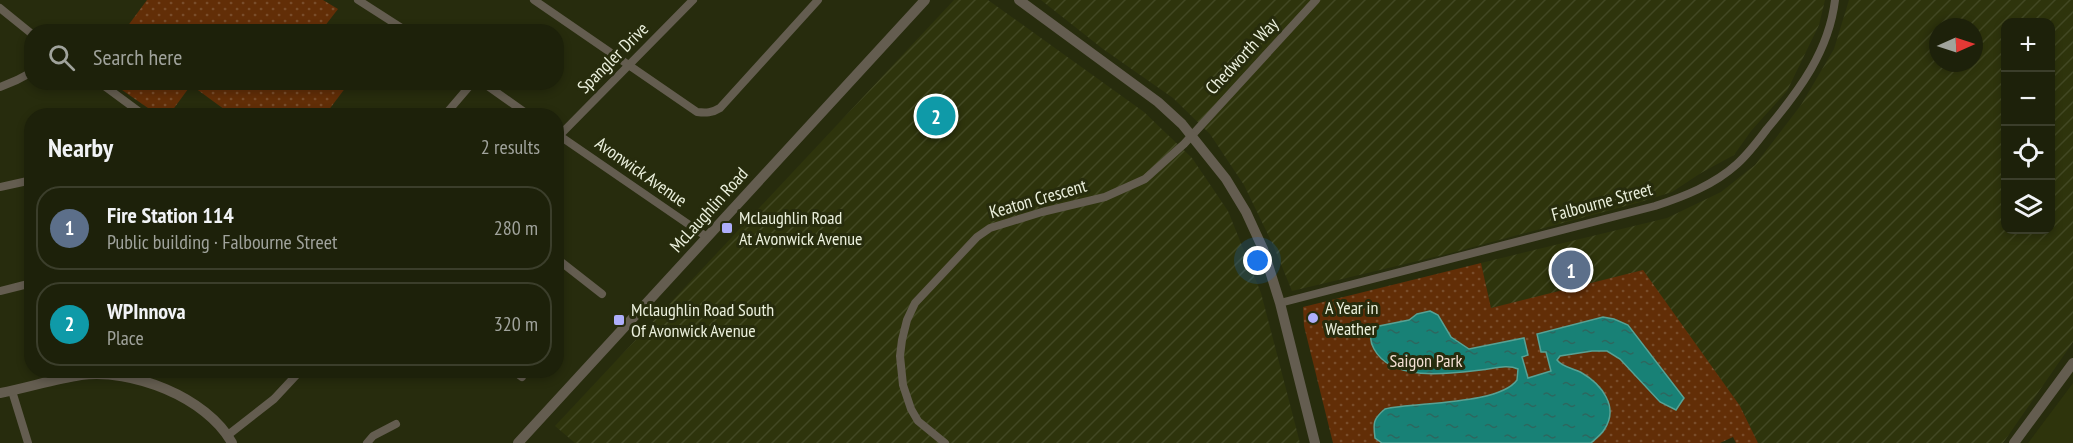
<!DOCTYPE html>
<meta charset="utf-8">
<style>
body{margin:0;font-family:"PT Sans Narrow",sans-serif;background:#2a2e18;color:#f1f3f6}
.controls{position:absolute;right:18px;top:18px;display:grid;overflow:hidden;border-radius:12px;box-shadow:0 3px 9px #0003}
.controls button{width:54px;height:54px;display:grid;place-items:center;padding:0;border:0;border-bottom:2px solid #3b3e2b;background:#1d210a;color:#f1f3f6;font:30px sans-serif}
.compass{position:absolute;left:1929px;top:18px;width:54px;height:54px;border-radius:50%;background:#1d210a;box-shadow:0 3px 9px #0003;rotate:87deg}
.you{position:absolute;left:1258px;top:261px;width:21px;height:21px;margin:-15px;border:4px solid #fff;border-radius:50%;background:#1a73e8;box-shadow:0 0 0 9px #1a73e833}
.badge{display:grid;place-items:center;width:39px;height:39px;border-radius:50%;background:#aeaefa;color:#fff;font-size:20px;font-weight:700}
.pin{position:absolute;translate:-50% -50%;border:3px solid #fff;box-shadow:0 2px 6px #0006}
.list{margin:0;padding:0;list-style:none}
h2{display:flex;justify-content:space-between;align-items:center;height:78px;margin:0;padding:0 24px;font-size:26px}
h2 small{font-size:20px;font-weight:400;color:#a0a39c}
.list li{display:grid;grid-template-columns:39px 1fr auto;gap:18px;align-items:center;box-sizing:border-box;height:84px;margin:0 12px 12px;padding:0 12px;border:2px solid #3b3e2b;border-radius:24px}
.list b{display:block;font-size:22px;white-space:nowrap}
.list p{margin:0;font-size:20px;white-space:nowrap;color:#a0a39c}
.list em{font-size:20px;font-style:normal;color:#a0a39c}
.icon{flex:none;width:33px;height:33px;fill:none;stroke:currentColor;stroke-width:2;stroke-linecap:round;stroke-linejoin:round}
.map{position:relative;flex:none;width:2073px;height:443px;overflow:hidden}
.search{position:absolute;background:#1d210a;box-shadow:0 3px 9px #0003;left:24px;top:24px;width:540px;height:66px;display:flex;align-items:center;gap:15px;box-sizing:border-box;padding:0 21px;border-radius:24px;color:#a0a39c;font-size:22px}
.panel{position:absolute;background:#1d210a;box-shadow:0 3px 9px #0003;left:24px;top:108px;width:540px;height:270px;border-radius:24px}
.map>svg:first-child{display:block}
.built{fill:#2e340c}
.industrial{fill:url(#industrial-furrows);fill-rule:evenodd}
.park{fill:url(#park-dots)}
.water{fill:url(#water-ripples);stroke:#57a295;stroke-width:1.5}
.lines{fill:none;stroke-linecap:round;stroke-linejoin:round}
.minor{stroke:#645d50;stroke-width:8}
.tertiary{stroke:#645d50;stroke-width:10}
.poi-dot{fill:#aeaefa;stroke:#272c0d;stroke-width:2}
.labels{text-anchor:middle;stroke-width:6;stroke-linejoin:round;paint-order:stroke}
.street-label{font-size:18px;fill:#ebf0dd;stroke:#272c0d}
.poi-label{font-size:18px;fill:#ebf0dd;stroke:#272c0d;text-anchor:start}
.park-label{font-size:18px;fill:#f4dfd3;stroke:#272c0d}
</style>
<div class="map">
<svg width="2073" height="443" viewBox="0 0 2073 443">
<defs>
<pattern id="industrial-furrows" width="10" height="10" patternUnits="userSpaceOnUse" patternTransform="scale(1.5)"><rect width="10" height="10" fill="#2e340c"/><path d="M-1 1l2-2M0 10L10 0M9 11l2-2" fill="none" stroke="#424823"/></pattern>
<pattern id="park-dots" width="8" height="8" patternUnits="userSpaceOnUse" patternTransform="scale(1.5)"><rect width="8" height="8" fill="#622e07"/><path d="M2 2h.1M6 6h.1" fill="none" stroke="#794d2b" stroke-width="1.8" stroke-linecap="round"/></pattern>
<pattern id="water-ripples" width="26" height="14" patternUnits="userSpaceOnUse" patternTransform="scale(1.5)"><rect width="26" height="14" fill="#188176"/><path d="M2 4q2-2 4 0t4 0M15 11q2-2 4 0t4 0" fill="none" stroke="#2d675f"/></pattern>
</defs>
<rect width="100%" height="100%" fill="#272c0d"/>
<path class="built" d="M2073 383V443H2028Z"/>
<path class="industrial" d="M954 0H988L1144 112 1192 158 1228 211 1261 293 1300 443H575L555 426Z
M1041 0H1825L1819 25 1787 91 1751 131 1734 155 1701 173 1672 192 1637 203 1451 253 1292 291 1274 247 1244 185 1210 134 1173 98 1103 49Z
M1849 0H2073V342L2003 443H1758L1740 406 1549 295 1491 308 1481 263 1667 218 1721 192 1755 165 1801 105 1834 49ZM2006 22H2050V230H2006ZM1938 27H1974V63H1938Z"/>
<path class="park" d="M147 0H323L338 9 321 31H124Z
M112 83 349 82V83L325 115H232L191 85 169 115H158Z
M1481 263 1491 308 1643 270 1740 406 1758 443H1736L1733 437 1720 443H1333L1304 326 1303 307Z"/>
<path class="water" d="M1430 311 1438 315 1451 337 1469 349 1524 338 1528 355 1522 357 1528 378 1551 371 1546 352H1541L1537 334 1603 317 1614 319 1628 325 1684 398 1676 410 1660 402 1620 359 1607 351H1592L1560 356 1557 360C1563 368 1574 368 1582 373 1601 384 1620 407 1604 430 1601 435 1595 439 1591 443H1382L1375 438C1373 423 1373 419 1385 409 1415 402 1499 405 1517 380L1518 369C1507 364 1493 369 1481 370 1449 374 1392 382 1374 349 1370 342 1369 333 1374 327L1409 320 1417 314Z"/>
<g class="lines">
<path class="minor" d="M358 0 408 32
M534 0 697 112C706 113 712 113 720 108L818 0
M0 8 32 34
M99 82 145 116
M482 82 530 116
M0 87 17 80 32 72
M444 116 473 82
M557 134 707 237
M556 139 693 0
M0 187 32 180
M556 258 602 294
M0 291 32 283
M1280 303 1655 206C1683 197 1714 185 1737 164 1748 154 1758 141 1767 129 1799 91 1829 51 1835 0
M513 370 522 377
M12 391 28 443
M228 435 274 399 301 370
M367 443 373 436 396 424
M945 443 918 421 911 409 903 385 900 356 902 340 907 320 915 303 977 237 990 228 1042 212 1105 197 1145 179 1184 144 1316 0"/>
<path class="tertiary" d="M1019 0 1158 102 1182 124 1226 179 1246 212 1263 249 1280 303 1315 443
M0 393C27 388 54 379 81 375 131 368 207 397 232 443
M518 443 925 0
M2014 443 2073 363"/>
</g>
<g class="poi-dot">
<rect x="721" y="222" width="12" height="12" rx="3"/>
<circle cx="1313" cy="318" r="6"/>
<rect x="613" y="314" width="12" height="12" rx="3"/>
</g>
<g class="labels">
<g class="street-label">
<text transform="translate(1242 56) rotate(-47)" y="6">Chedworth Way</text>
<text transform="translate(613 58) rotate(-45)" y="6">Spangler Drive</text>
<text transform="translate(641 172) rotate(35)" y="6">Avonwick Avenue</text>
<text transform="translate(1038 199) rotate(-16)" y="6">Keaton Crescent</text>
<text transform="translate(1602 202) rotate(-15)" y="6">Falbourne Street</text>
<text transform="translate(709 210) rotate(-48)" y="6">McLaughlin Road</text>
</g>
<g class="poi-label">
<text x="739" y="224">Mclaughlin Road<tspan x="739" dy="21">At Avonwick Avenue</tspan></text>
<text x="1325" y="314">A Year in<tspan x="1325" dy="21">Weather</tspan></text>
<text x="631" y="316">Mclaughlin Road South<tspan x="631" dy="21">Of Avonwick Avenue</tspan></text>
</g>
<g class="park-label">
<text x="1426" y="367">Saigon Park</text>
</g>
</g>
</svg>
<div class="controls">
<button>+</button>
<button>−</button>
<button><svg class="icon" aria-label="locate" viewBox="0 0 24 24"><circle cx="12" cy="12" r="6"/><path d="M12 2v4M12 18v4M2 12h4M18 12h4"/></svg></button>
<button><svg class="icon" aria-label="layers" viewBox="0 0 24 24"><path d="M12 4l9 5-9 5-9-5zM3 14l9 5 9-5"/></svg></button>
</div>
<svg class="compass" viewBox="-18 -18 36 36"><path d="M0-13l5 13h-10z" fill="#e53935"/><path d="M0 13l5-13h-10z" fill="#a0a39c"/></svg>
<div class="you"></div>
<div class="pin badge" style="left:1571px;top:270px;background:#5c6f8a">1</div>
<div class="pin badge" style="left:936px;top:116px;background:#0f9aa8">2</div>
<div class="search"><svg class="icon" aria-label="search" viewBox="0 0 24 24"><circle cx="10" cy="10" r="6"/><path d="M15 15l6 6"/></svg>Search here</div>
<section class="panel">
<h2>Nearby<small>2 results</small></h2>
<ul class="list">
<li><span class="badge" style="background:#5c6f8a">1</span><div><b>Fire Station 114</b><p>Public building · Falbourne Street</p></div><em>280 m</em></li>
<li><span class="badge" style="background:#0f9aa8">2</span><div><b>WPInnova</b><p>Place</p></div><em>320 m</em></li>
</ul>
</section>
</div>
